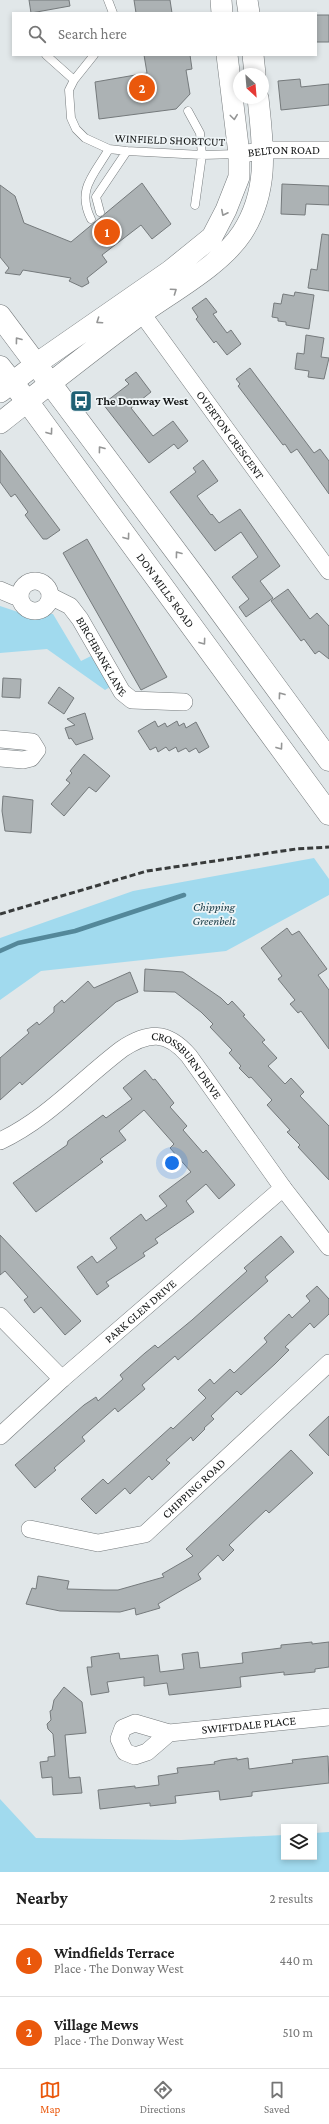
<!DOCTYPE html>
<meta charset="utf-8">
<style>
body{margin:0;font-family:"Crimson Pro",serif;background:#f2f2f2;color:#222}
.controls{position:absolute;right:12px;bottom:12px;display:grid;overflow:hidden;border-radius:0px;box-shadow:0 2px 6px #0003}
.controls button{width:36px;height:36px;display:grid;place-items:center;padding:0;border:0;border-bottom:1px solid #e0e0e0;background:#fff;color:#222;font:20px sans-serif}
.compass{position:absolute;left:233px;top:68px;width:36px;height:36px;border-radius:50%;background:#fff;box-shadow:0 2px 6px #0003;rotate:154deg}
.you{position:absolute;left:172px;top:1163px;width:14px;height:14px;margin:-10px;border:3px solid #fff;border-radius:50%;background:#1a73e8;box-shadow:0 0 0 6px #1a73e833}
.badge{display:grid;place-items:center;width:26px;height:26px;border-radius:50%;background:#ea580c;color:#fff;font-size:13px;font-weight:700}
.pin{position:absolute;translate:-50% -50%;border:2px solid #fff;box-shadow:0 1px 4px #0006}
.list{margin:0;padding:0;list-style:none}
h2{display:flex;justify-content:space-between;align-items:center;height:52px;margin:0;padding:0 16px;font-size:17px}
h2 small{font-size:13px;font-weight:400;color:#767676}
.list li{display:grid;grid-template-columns:26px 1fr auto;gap:12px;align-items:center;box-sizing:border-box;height:72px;padding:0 16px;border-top:1px solid #e0e0e0}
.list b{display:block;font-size:15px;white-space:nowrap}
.list p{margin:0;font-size:13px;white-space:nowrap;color:#767676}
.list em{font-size:13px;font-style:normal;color:#767676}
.icon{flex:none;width:22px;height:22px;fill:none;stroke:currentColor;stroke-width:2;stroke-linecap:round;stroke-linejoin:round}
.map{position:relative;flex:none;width:329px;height:1872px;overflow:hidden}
.search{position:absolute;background:#fff;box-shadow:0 2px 6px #0003;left:12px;right:12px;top:12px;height:44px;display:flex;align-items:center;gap:10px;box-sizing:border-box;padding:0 14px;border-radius:0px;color:#767676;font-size:15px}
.sheet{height:196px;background:#fff}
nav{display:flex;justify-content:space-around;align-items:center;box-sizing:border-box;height:56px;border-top:1px solid #e0e0e0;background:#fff;font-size:11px;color:#767676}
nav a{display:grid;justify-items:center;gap:2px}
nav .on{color:#ea580c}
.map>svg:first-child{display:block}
.green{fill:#a1daee}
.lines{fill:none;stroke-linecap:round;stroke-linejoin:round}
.stream{stroke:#54889a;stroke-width:4.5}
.building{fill:#acb2b4;stroke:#757a7c}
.service-casing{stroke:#767b7d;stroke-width:9}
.minor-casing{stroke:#767b7d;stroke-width:18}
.tertiary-casing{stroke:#767b7d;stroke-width:22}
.secondary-casing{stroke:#767b7d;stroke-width:23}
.service{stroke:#fff;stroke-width:8}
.minor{stroke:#fff;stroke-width:17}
.tertiary{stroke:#fff;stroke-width:21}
.secondary{stroke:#fff;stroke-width:22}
.rail{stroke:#383b3b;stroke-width:3;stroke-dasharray:6 3;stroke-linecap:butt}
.oneway{stroke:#959696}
.labels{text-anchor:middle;stroke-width:3.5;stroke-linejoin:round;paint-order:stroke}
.street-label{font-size:12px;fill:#141616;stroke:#eef4f6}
.poi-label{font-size:12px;font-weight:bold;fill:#141616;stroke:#eef4f6;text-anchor:start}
.park-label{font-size:12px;font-style:italic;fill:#1b3e49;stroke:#eef4f6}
</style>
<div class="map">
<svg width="329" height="1872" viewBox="0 0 329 1872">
<rect width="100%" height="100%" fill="#e1e7e9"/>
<path class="green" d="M0 606 24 614H53L81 661 91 656 110 687 105 690 47 649 0 653Z
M314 858 329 879V895L226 951 41 971 0 1000V938L133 891Z
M0 1799 36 1838 181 1840 284 1835V1857H314V1833L329 1832V1872H0Z"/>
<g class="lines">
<path class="stream" d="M0 951 18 943 75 931 184 895"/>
</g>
<path class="building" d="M29 0H69L70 6 31 13Z
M134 0H170L172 13H136Z
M316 15H329V42H316Z
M144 55H190L192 69 186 70 190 94 176 109 99 119 95 82 147 73Z
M300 79 301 87 329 84V105L281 110 278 81Z
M142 183 171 224 152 239 141 225 102 255 107 262 87 278 89 283 82 287 69 281 71 278 23 270 20 275 5 273 9 268 0 257V185L15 196 24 223 71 242Z
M282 184 329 186V205L306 204 305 215 281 214Z
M322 234 329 235V291L308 288 311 269 317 270Z
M295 292 314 295 309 329 286 325V322L278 321V318L272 317 274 303 281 304 283 294 294 296Z
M206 298 217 312 213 314 227 333 231 330 241 344 227 355 216 341 214 343 196 319 198 317 192 308Z
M306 335 324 338 321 357 329 358 324 379 308 377 309 371 295 369 297 353 304 354Z
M250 368 314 453 320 449 329 461V494L297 449 291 453 285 444 283 445 238 386 240 384 236 379Z
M136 372 151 392 131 408 153 436 173 421 188 441 178 449 174 444 149 463 103 404 129 384 125 380Z
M0 450 60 530 47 539H43L25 515 28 512 15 494 11 497 0 482Z
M203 460 218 481 197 496 211 515 212 514 219 523 240 509 280 566 260 581 273 598 246 617 239 607 249 599 232 577 258 557 241 532 215 551 170 492 196 472 193 468Z
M87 539 167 677 141 690 63 553Z
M288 589 310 619 317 613 329 626V659L319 651 315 654 304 639 301 641 271 601Z
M3 678 21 679 20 698 2 697Z
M59 687 74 698 64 714 48 703Z
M85 713 93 739 76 745 71 738 69 739 65 728 75 725 67 719Z
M155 721 158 727 165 723 167 727 177 721 179 726 184 723 186 728 196 722 209 747 199 753 196 748 189 752 186 748 178 752 176 747 169 751 166 747 158 752 156 747 150 750 138 731Z
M84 754 110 776 96 792 89 787 64 816 51 804 70 783 66 780 72 773 70 771Z
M3 796 33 800 31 833 5 831 2 811Z
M287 928 292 935 299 931 327 969 318 975 329 990V1049L301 1011 298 1013 290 1004 295 1000 278 979 282 976 261 948Z
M145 969 183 972 221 998 228 1005 232 1001 245 1015 243 1016 265 1040 262 1042 277 1058 268 1066 285 1084 291 1078 304 1092 300 1096 329 1126V1180L298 1147 300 1145 287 1132 290 1130 267 1105 272 1100 251 1077 249 1078 239 1068 241 1066 229 1053 232 1050 210 1027 213 1024 201 1012 175 992 144 991Z
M130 972 138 992 116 1002 22 1085 20 1082 0 1100V1058L29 1033 27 1030 37 1022 39 1025 54 1012V1007L62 1000 64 1003 88 981 94 988Z
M145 1070 153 1080 155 1079 174 1103 170 1107 187 1126 183 1130 203 1153 206 1150 235 1185 219 1199 206 1184 186 1201 194 1212 155 1239 158 1243 143 1253 145 1256 106 1282 109 1286 97 1295 77 1267 92 1256 97 1263 117 1248 110 1238 141 1214 146 1221 167 1206 159 1196 191 1172 170 1148 174 1144 144 1110 119 1131 126 1140 100 1159 103 1162 36 1212 13 1183 67 1145 68 1141 103 1115 106 1118 132 1099 123 1088Z
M0 1235 81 1321 65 1335 41 1307 34 1313 24 1300 28 1297 5 1271 0 1275Z
M281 1236 294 1252 265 1277 268 1281 178 1360 175 1356 142 1385 145 1389 118 1412 115 1408 82 1437 85 1441 54 1468 56 1470 35 1488 15 1465 84 1405 96 1397 98 1401 123 1379 120 1375 145 1353 155 1345 158 1348 192 1320 247 1271 244 1268Z
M317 1286 329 1299V1314L314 1328 310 1323 285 1347 289 1350 275 1364 241 1395 237 1391 211 1416 214 1419 204 1428 205 1429 193 1441 191 1437 166 1460 170 1463 152 1480 149 1476 130 1494 125 1488 96 1514 81 1499 103 1479 108 1484 171 1427 173 1429 206 1398 198 1390 210 1379 214 1384 230 1369 234 1373 267 1342 264 1338 289 1314 292 1318 310 1301 306 1296Z
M329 1416V1456L309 1435Z
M291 1450 313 1473 269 1513 266 1510 229 1545 234 1550 223 1561 218 1555 198 1574 201 1579 158 1604 160 1608 136 1615 135 1608 120 1612 60 1611 26 1604 32 1588 36 1589 38 1576 69 1581 67 1589 104 1590H118L164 1577 162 1574 193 1556 186 1549Z
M312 1642V1644L329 1642V1667L315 1669V1672L284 1675V1672L240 1677 241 1687 169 1695 167 1683 144 1686V1677L107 1682 109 1692 91 1695 87 1667H92L91 1657 119 1653 120 1659 158 1655 160 1672 184 1669 182 1654 198 1652 200 1668 243 1663 242 1653 281 1648V1645Z
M64 1687 82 1702 86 1733 65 1735 69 1778 80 1777 82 1793 53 1795 52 1777 42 1778 40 1762 48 1761V1757L55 1756 53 1734 48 1729 47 1724 51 1720 50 1711 52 1710 54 1700Z
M328 1756 329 1783 252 1792V1796L220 1800 219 1791 175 1796 176 1803 150 1806V1803L100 1809 98 1790 135 1786V1788L159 1785 158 1776 178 1773 177 1768 215 1764 214 1762 221 1760 237 1758V1760L248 1758 249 1769 293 1763 292 1760Z"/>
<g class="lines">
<g class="service-casing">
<path id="service" d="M108 0 113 13
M46 55 74 80
M94 55 74 80 69 90 71 118 76 129 85 138 109 149 127 151 202 155 238 154
M188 111 200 133 202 155 195 205
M100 212 96 197 127 151
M91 219C76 189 94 175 109 149"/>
</g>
<g class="minor-casing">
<g id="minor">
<path id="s1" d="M239 154 271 150H329"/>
<path id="s2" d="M135 304 329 571"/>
<circle cx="35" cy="596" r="15"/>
<path d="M0 590 14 596 20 595"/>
<path id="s3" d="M50 596 70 606 80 619 122 692 132 700 184 702"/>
<path d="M0 739 32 742 37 750 31 758 23 760 0 758"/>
<path id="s4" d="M0 1141C47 1119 81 1080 122 1049 148 1032 167 1030 189 1056L283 1188 329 1247"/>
<path d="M0 1316 62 1379"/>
<path id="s5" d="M0 1436 62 1379 283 1188"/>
<path id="s6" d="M30 1529 98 1543 145 1534 329 1363"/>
<path id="s7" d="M169 1733 147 1752 135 1756 125 1752 119 1739 123 1728 135 1723 169 1733 329 1717"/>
</g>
</g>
<g class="tertiary-casing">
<path id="tertiary" d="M221 0 222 13
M247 0 249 13
M253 55 255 74
M0 392 36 364 170 271 212 237 226 210 239 177V154L227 55
M0 423C47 386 93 349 141 314 173 291 221 265 242 233 270 190 263 145 258 98"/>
</g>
<g class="secondary-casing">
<g id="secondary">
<path d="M0 316 201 585 329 760"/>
<path id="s8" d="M0 367 27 401 329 814"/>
</g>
</g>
<use href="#service" class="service"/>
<use href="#minor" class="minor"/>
<use href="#tertiary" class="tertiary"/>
<use href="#secondary" class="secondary"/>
<path class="rail" d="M0 914 147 871 296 849 329 847"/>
</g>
<defs><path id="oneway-chevron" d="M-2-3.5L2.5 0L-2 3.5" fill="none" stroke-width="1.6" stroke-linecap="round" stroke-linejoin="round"/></defs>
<g class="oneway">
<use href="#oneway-chevron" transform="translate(234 117) rotate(83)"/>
<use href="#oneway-chevron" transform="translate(224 213) rotate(117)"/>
<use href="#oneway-chevron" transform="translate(174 291) rotate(-35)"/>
<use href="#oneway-chevron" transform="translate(99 321) rotate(146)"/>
<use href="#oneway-chevron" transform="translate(18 340) rotate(-127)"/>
<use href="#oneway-chevron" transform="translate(50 432) rotate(54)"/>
<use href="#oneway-chevron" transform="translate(101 449) rotate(-127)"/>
<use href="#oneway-chevron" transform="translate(127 537) rotate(54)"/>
<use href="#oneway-chevron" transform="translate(178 554) rotate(-127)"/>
<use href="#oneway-chevron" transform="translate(203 642) rotate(54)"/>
<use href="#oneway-chevron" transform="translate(281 695) rotate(-126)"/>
<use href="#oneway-chevron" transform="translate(280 747) rotate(54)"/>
</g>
<defs>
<g id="bus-square" transform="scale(1.15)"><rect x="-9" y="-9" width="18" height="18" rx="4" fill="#1e6074" stroke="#eef4f6"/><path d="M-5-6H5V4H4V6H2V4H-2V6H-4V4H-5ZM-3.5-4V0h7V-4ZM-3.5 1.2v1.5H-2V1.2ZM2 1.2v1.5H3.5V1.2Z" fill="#fff"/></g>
</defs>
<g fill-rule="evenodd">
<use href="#bus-square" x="81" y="401"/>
</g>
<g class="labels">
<g class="street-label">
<text transform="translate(170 140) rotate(2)" y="4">WINFIELD SHORTCUT</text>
<text dy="4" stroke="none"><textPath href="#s1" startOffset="45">BELTON ROAD</textPath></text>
<text dy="4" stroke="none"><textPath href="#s2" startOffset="162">OVERTON CRESCENT</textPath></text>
<text dy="4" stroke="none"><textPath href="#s8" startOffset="278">DON MILLS ROAD</textPath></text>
<text dy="4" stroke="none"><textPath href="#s3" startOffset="82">BIRCHBANK LANE</textPath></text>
<text dy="4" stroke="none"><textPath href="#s4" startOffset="233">CROSSBURN DRIVE</textPath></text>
<text dy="4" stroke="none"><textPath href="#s5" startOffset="188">PARK GLEN DRIVE</textPath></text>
<text dy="4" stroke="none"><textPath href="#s6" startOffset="184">CHIPPING ROAD</textPath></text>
<text dy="4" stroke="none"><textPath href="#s7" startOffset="207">SWIFTDALE PLACE</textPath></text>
</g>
<g class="poi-label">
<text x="96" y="405">The Donway West</text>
</g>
<g class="park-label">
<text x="214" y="911">Chipping<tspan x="214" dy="14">Greenbelt</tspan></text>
</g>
</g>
</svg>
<div class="controls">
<button><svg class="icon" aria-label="layers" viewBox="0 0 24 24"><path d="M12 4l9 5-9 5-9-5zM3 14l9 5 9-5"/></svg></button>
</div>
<svg class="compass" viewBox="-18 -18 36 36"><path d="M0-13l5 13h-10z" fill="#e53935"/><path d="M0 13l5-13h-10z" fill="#767676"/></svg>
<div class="you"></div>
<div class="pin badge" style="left:107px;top:232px">1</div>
<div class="pin badge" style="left:142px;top:88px">2</div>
<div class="search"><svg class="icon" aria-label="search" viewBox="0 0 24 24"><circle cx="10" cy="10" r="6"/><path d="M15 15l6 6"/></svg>Search here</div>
</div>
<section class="sheet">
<h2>Nearby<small>2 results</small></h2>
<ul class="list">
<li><span class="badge">1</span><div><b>Windfields Terrace</b><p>Place · The Donway West</p></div><em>440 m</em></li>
<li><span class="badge">2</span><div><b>Village Mews</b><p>Place · The Donway West</p></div><em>510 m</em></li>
</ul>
</section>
<nav>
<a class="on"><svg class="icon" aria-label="map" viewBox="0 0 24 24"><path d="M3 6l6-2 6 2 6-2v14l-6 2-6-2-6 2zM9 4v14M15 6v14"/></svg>Map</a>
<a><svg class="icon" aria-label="directions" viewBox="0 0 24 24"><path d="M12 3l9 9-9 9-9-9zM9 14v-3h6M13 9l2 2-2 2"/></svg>Directions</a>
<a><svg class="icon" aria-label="saved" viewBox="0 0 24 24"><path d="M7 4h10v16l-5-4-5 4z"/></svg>Saved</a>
</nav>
